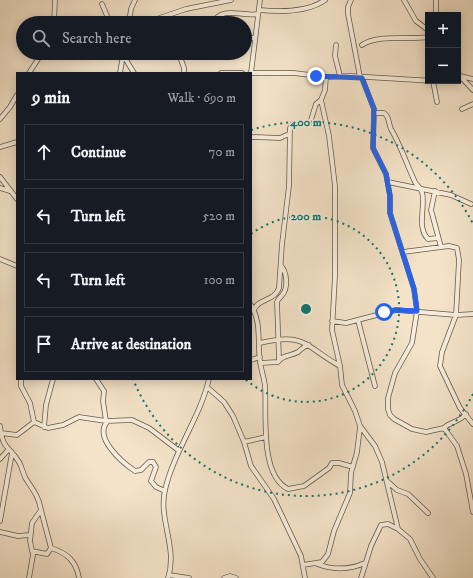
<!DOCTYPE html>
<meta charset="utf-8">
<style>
body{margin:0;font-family:"IM FELL DW Pica",serif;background:#20242c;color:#f1f3f6}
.controls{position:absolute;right:12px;top:12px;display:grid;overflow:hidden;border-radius:0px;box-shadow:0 2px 10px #0003}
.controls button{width:36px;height:36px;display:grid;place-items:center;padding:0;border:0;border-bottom:1px solid #363941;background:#171b24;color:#f1f3f6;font:20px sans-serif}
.stop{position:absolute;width:12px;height:12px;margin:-9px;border:3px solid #2563eb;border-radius:50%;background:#fff}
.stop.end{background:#2563eb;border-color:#fff;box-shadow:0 1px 4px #0008}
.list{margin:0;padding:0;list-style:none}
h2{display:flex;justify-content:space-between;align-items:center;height:52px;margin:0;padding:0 16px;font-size:17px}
h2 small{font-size:13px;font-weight:400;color:#9ea1a6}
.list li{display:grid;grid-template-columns:26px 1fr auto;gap:12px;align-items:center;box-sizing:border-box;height:56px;margin:0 8px 8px;padding:0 8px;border:1px solid #363941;border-radius:0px}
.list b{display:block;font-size:15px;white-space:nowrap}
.list em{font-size:13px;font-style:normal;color:#9ea1a6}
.icon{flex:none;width:22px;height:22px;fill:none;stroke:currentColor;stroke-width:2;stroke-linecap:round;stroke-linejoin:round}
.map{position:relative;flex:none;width:473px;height:578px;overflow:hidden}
.search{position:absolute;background:#171b24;box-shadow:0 2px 10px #0003;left:16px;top:16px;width:236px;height:44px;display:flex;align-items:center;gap:10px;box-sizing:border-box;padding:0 14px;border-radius:22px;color:#9ea1a6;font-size:15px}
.panel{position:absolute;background:#171b24;box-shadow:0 2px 10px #0003;left:16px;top:72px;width:236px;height:308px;border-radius:0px}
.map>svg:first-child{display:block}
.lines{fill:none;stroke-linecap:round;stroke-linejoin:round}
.minor-casing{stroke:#645a4b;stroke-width:5.5}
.minor{stroke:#f8eddc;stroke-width:4}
.route{stroke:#2563eb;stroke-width:5}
.ring{fill:none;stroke:#0f766e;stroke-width:2;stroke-dasharray:2 4}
.centre{fill:#0f766e;stroke:#f8eddc;stroke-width:2}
.ring-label{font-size:12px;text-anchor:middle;font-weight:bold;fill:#0f766e;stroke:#f8eddc;stroke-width:3;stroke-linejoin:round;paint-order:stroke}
</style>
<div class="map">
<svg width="473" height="578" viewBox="0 0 473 578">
<rect width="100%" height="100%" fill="#f4e3c9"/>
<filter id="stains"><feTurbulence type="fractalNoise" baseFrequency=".005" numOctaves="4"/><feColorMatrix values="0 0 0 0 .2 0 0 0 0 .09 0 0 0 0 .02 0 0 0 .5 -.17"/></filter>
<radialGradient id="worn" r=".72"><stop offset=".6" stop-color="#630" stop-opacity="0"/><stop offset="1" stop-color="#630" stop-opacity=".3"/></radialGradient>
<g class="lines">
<g class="minor-casing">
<path id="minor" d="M351 0 348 7V14L360 77
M404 0 416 21 428 30
M436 0V15
M102 4 110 23
M259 10C279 12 308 12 325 0
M54 23 55 0
M129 23 131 9 135 0
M145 23 186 9 231 0
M211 23C226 5 238 17 258 14
M245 37 254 38
M336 45 335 56 340 76
M362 45C377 34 410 40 428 37
M182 53 180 57 184 68V73
M123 55 134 73
M29 73 42 53
M120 73 123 55
M221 73H242
M251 73H294L326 77 350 76 434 81
M251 73 260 0
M458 74 473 90
M460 76 473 79
M326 77 325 90 321 100 329 136 335 186V276L332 330 340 366 342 385 355 411 360 426 375 446 382 462 398 529 410 539 420 559 433 578
M362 78 374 109 373 148 386 174 390 196V213L414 289 417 311 412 343 395 373 388 398V409L390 415 394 419 412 429 426 432 444 428
M433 81 437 102
M462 109 473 104
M374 113H384C390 117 388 123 391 129 401 146 407 165 415 182 417 186 421 188 422 192 426 206 416 227 428 239L438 238
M0 119 10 107 17 95
M251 137 280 138 289 134
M0 147 17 142
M0 177 17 199
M388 182 451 195 471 204
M0 188 10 191
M435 191 431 210 441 247
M403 252 449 246 457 248 459 260 456 315 442 352 440 366 460 408 473 424
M0 259 17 266
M251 305C262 324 257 341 260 361 261 370 264 377 265 386 267 412 259 475 288 489L304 486 329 468 332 463H339L353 467
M254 310C257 299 275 301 279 288L282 244 289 186 290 128 293 124 310 123 316 104 321 100
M358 320 375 386
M332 321 346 323 396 310 456 315 473 314
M260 343C306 332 304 346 340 366
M279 359 277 302C278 299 281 297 283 294 288 287 287 272 281 266
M251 360 260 357
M260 363 278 362C282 355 291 356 298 352 302 349 303 346 309 345
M21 379V386L30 403 34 422 48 428 63 425 79 417 106 421 132 420 149 428 178 450
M96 379 104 391 103 401 106 421
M207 387 224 402 233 416 244 442 251 466 274 499 301 556 305 578
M466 414C458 423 451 421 444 428L457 446 466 474 473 512
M108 421C92 437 123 463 135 471L141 470 149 462H153L156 467 151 481 156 487 165 491
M0 426C3 451 8 444 19 462 22 467 23 474 26 479 33 490 39 497 41 510L32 523 30 541 33 555 29 578
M44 427 46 405 53 379
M1 433 17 435 34 422
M244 442 266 437
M0 459 8 450
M387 481 397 490 408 494 428 513
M0 521 12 453
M0 532 18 536 30 535
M51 548C67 553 76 561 79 578
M32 551 47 554 51 548 41 510
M317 564C333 570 349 570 365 563
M303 565 322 562 328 554 334 531 350 493 351 473 357 452 360 427
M169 575 189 578
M168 578C178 548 158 519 165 490 174 451 200 418 209 379
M224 578 230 576 236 578
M361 578 371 546 381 525 388 524 398 529"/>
</g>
<use href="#minor" class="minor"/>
</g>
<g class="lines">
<path class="route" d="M316 76 362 78 374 109 373 148 386 174 390 196V213L414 289 417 311 396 310 384 312"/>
</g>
<g class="ring">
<path d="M251 234A93 93 0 1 1 245 379"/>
<path d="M473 394A187 187 0 0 1 133 379M251 130A187 187 0 0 1 473 224"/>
</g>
<circle cx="306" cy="309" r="6" class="centre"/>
<g class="ring-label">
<text x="306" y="126">400 m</text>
<text x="306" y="220">200 m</text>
</g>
<rect width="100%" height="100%" filter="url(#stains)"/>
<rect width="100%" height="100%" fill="url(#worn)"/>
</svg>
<div class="controls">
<button>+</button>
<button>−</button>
</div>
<div class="stop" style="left:384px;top:312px"></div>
<div class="stop end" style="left:316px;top:76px"></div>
<div class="search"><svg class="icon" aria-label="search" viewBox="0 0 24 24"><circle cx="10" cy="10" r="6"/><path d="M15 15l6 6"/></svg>Search here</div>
<section class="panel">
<h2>9 min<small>Walk · 690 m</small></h2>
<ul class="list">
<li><svg class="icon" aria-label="ahead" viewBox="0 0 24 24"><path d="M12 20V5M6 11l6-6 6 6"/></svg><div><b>Continue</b></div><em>70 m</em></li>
<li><svg class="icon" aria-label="left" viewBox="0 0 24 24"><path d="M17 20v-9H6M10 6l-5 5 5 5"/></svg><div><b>Turn left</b></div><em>520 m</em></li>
<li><svg class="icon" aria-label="left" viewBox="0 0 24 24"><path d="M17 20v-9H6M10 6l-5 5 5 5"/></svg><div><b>Turn left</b></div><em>100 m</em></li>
<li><svg class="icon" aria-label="arrive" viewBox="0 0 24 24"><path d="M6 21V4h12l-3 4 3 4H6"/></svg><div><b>Arrive at destination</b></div></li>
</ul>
</section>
</div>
